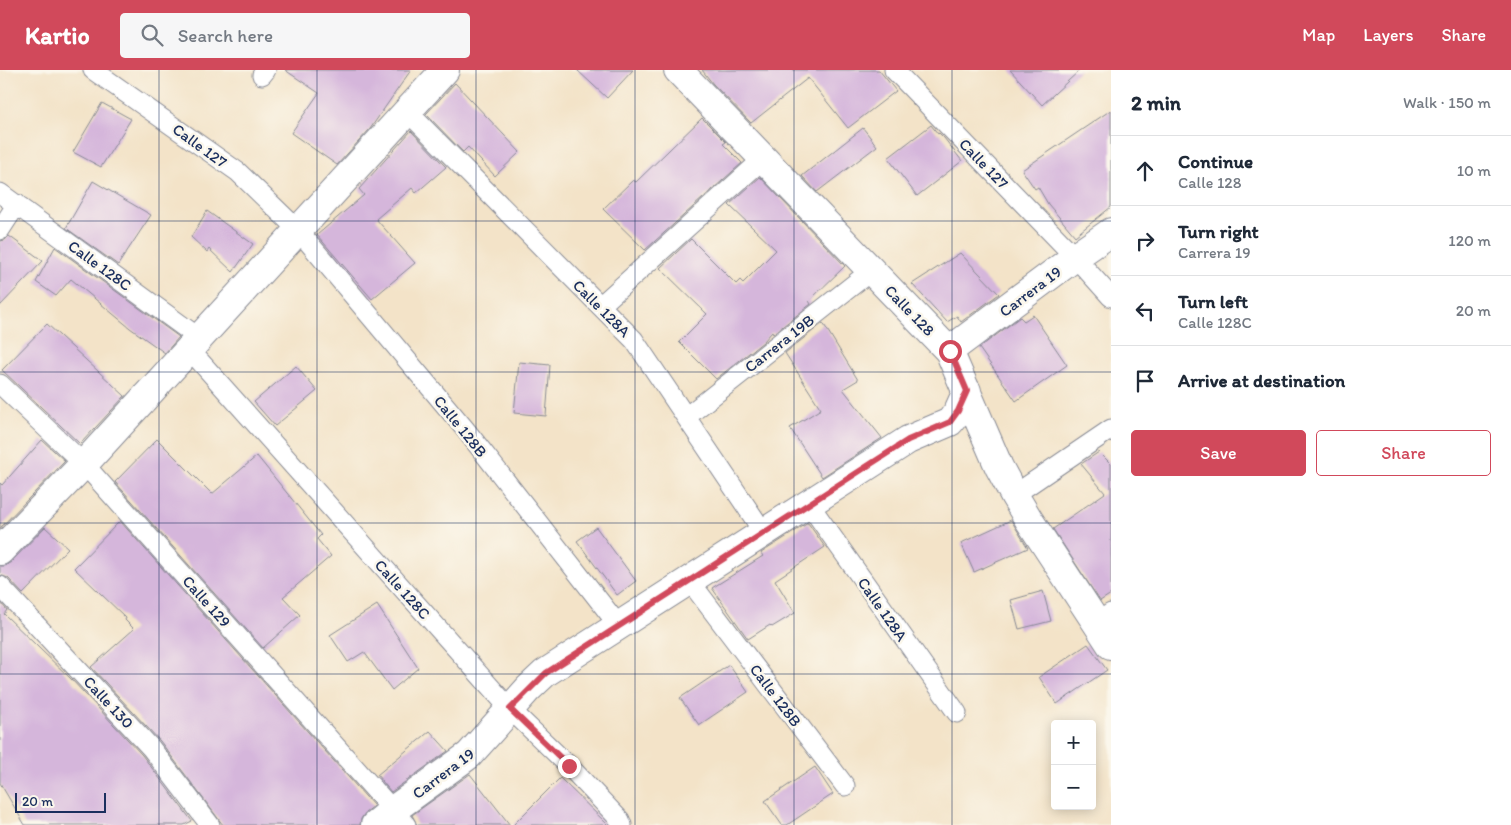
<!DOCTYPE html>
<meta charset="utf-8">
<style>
body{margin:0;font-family:Itim,sans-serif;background:#f6f6f7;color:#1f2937}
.controls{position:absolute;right:15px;bottom:15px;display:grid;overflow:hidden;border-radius:5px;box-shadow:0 2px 12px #0003}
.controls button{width:45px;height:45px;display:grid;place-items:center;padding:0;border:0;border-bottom:1px solid #e0e1e3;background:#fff;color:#1f2937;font:25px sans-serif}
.scale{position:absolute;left:15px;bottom:12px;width:91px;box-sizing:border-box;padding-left:5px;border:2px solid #1b2f5e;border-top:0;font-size:14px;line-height:18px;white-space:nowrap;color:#1b2f5e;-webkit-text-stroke:4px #fbf7ec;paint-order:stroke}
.stop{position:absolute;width:15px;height:15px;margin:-11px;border:4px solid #d1495b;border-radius:50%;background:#fff}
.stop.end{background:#d1495b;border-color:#fff;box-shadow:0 1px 5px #0008}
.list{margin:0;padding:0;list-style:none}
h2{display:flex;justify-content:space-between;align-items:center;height:65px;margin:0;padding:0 20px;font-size:21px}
h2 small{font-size:16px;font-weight:400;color:#747a83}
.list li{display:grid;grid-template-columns:32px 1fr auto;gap:15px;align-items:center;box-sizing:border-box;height:70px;padding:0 20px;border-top:1px solid #e0e1e3}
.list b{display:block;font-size:19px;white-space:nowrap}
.list p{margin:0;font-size:16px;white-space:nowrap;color:#747a83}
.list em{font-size:16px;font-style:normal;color:#747a83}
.actions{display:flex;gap:10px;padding:15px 20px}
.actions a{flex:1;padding:11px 0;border:1px solid #d1495b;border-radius:5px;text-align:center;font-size:18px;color:#d1495b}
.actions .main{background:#d1495b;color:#fff}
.icon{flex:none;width:28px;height:28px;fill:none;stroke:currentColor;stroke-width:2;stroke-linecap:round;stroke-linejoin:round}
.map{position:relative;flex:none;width:1111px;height:755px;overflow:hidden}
header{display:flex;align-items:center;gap:30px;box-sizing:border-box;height:70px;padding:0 25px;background:#d1495b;color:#fff}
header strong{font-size:24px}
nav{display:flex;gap:28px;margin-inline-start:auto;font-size:18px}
.search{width:350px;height:45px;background:#f6f6f7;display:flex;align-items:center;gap:12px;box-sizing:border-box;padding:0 18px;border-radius:5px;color:#747a83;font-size:19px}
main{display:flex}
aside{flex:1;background:#fff}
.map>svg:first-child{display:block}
.building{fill:#d5b6db}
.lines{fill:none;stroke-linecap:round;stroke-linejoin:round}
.service-casing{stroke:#878993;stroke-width:21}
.minor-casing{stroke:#878993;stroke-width:30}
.service{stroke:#fff;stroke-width:19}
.minor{stroke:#fff;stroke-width:28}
.route{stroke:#d1495b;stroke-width:6}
.grid{fill:none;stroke:#1b2f5e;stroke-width:1;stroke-opacity:0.55}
.labels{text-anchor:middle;stroke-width:5;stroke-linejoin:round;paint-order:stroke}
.street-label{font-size:16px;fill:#1b2f5e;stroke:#fbf7ec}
</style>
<header>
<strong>Kartio</strong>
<div class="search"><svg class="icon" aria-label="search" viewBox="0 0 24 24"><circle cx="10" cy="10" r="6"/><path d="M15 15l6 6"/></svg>Search here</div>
<nav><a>Map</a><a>Layers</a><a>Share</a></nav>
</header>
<main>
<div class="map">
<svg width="1111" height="755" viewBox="0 0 1111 755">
<rect width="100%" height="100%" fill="#fbf7ec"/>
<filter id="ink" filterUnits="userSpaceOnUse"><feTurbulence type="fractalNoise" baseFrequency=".02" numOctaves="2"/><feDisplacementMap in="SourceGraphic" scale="10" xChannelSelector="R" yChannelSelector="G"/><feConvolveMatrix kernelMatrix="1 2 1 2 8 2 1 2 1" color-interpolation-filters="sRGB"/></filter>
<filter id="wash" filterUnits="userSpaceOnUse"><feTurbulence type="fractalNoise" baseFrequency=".0096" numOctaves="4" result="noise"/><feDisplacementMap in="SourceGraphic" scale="20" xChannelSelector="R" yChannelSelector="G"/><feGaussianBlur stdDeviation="1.12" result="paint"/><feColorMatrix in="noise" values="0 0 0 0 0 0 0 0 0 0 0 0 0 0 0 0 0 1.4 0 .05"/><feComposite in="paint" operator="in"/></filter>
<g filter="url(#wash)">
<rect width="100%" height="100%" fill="#f3e3c8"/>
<g id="blocks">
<path class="building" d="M285 0H411L370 59 337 95 291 63 319 23Z
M577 0H633L607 28Z
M702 0H879L896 21 848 58 808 8 751 53 713 14Z
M1010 0H1080L1042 35Z
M455 13 520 82 495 106 468 77 463 82 426 44Z
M102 33 131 49 101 97 73 82Z
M1111 40V137L1075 166 1048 134 1038 117 1035 119 1022 100Z
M702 48 726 72 723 74 742 93 645 180 603 139 633 110 636 112Z
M931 55 938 64 939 63 944 68 962 91 917 126 888 88Z
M863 58 877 76 817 122 802 106Z
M411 61 446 97 416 123 412 118 376 149 415 193 372 229 317 165 364 125 359 119Z
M760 107 845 196 809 231 811 234 773 264 772 262 763 272 716 309 679 272 707 244 660 198 691 169 736 214 740 210 743 213 776 180 729 135Z
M93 111 151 145 118 195 66 158Z
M207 141 253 174 233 202 209 179 207 182 191 167Z
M9 166 43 191 0 236V171L5 170Z
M55 177 179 267 165 283 130 258 71 209 56 226 36 212Z
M960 183 999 224 961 252 957 246 947 252 912 214Z
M1033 245 1067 295 1016 331 979 278 1020 247 1024 251Z
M823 253 858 310 843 319 882 368 822 407 790 358 821 339 785 283Z
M47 254 125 326 80 374 2 300Z
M519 292 550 295 546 346 514 343Z
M296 296 317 321 275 356 254 332Z
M157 369 212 424 257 386 321 465 317 469 331 486 283 527 300 545 263 578 115 412Z
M42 370 65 391 0 458V413L2 415Z
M1099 382 1111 394V524L1100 531 1053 459 1105 423 1081 394Z
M1011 450 1028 478 974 502 961 473Z
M120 451 374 736 365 743 361 749 360 755H223L160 671 91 597 134 559 125 550 126 548 74 498Z
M808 453 825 477 775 510 795 543 772 557 770 555 748 569 712 518 763 486 761 483Z
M45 457 68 478 23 524 8 508 0 505V496H5L11 492Z
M596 457 636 511 617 525 577 471Z
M1043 521 1051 551 1019 559 1011 530Z
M0 532 7 540 4 544 71 609 142 685 192 751 184 755H25L0 713Z
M377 535 418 598 392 620 364 582 348 592 330 565Z
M1088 574 1107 600 1057 634 1039 607Z
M729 595 748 622 699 655 680 628Z
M430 661 448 681 391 722 377 705Z
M815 697 833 724 787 755H782L765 731Z
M470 704 510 755H417L412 745Z
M560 708 608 755H513Z"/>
</g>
</g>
<g filter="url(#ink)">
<use href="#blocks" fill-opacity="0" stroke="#878993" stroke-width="1"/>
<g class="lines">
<g class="service-casing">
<path id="service" d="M93 0 238 102 298 160 465 359 619 556
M894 0 1075 187 1111 227
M262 5 266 0
M407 41 634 270 764 463
M0 123 199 268
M0 160 17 134
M600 236 764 88
M189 279 510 639 569 696 620 750 622 755
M0 314 84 394 406 755
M686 347 872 200
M1014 425 1111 359
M809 434 957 643
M689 510 845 716
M0 516 151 678 210 755
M1096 554 1111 543"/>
</g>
<g class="minor-casing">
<path id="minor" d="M678 0 949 281 999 397 1014 425 1029 450 1111 575
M949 281 1075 187 1111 162
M0 481 84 394 445 0
M375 755 393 740 469 685 528 619 545 603 908 370 950 352 958 341 967 321"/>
</g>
<use href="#service" class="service"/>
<use href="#minor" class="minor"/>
</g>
</g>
<g class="lines" filter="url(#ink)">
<path class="route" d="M569 696 510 639 546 603 908 370 950 352 958 341 967 321 950 281"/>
</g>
<path class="grid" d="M159 0V755M317 0V755M476 0V755M635 0V755M794 0V755M952 0V755M0 151H1111M0 302H1111M0 453H1111M0 604H1111"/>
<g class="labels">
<g class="street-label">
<text transform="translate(200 75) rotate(36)" y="6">Calle 127</text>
<text transform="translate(984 93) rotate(46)" y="6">Calle 127</text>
<text transform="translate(100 195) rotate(36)" y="6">Calle 128C</text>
<text transform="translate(1030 221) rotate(-37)" y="6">Carrera 19</text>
<text transform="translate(602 238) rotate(45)" y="6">Calle 128A</text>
<text transform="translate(910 240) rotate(46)" y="6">Calle 128</text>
<text transform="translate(779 273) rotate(-38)" y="6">Carrera 19B</text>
<text transform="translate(461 356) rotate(51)" y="6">Calle 128B</text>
<text transform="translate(403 519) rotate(48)" y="6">Calle 128C</text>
<text transform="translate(207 531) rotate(48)" y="6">Calle 129</text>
<text transform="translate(883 539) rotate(55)" y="6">Calle 128A</text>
<text transform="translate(776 625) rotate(53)" y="6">Calle 128B</text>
<text transform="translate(109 632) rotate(47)" y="6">Calle 130</text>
<text transform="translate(443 703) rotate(-37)" y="6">Carrera 19</text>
</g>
</g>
</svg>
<div class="controls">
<button>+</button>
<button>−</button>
</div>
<div class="scale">20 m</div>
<div class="stop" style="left:950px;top:281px"></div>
<div class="stop end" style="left:569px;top:696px"></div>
</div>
<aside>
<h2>2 min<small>Walk · 150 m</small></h2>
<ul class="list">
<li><svg class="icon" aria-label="ahead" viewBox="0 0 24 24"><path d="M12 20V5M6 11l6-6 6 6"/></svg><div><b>Continue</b><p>Calle 128</p></div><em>10 m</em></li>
<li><svg class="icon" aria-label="right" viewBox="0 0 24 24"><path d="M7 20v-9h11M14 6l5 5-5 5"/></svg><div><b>Turn right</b><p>Carrera 19</p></div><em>120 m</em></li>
<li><svg class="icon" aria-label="left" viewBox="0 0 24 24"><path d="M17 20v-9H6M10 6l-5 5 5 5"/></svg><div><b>Turn left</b><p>Calle 128C</p></div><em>20 m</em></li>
<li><svg class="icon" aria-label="arrive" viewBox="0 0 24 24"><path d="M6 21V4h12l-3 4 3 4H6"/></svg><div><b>Arrive at destination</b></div></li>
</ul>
<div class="actions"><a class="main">Save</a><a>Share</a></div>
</aside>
</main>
